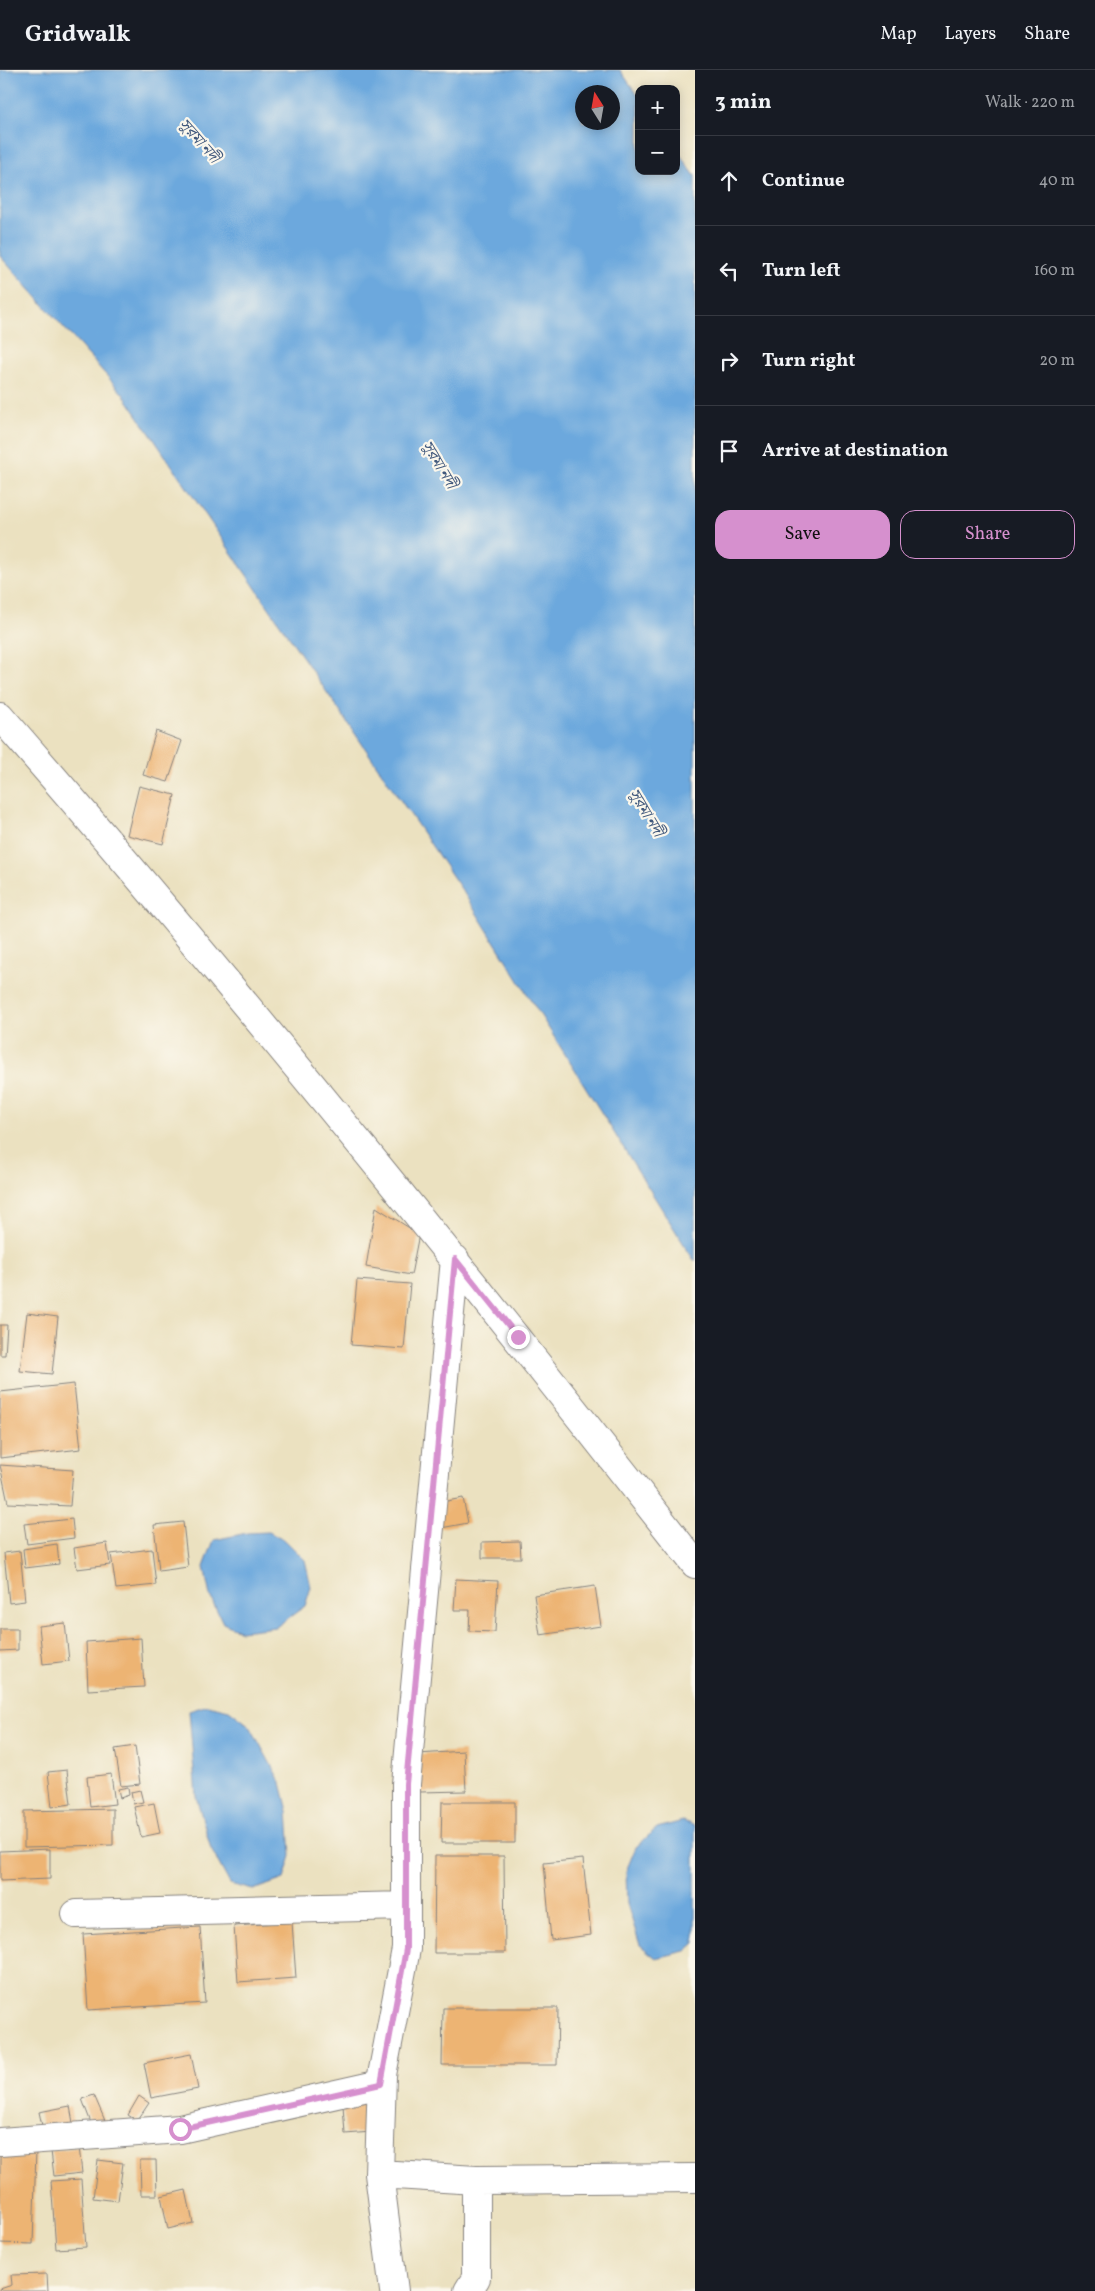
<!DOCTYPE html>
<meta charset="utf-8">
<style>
body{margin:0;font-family:Vollkorn,"Noto Serif Bengali",serif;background:#20242c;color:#f1f3f6}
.controls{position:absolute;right:15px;top:15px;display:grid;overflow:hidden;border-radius:10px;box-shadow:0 2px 12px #0003}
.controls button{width:45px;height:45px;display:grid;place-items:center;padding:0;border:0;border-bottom:1px solid #363941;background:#171b24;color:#f1f3f6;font:25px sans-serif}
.compass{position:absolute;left:575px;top:15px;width:45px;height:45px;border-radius:50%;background:#171b24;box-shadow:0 2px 12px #0003;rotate:349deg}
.stop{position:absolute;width:15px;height:15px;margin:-11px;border:4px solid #d690ce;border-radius:50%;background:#fff}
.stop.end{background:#d690ce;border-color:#fff;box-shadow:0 1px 5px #0008}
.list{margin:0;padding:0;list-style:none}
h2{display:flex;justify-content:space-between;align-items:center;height:65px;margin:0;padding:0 20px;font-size:21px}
h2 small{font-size:16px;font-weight:400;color:#9ea1a6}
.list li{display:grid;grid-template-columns:32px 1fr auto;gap:15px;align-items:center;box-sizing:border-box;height:90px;padding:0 20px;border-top:1px solid #363941}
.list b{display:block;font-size:19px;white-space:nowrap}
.list em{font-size:16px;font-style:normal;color:#9ea1a6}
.actions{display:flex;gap:10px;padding:15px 20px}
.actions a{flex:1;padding:11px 0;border:1px solid #d690ce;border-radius:15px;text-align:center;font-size:18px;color:#d690ce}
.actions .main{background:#d690ce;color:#111}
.icon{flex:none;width:28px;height:28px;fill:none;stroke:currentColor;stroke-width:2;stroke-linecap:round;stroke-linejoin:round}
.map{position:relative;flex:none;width:695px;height:2221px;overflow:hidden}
header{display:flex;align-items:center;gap:30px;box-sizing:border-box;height:70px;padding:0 25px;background:#171b24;border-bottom:1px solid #363941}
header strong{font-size:24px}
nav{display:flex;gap:28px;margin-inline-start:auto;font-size:18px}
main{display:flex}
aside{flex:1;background:#171b24}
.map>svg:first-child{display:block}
.water{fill:#6ca8dd;stroke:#47658c;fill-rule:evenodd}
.building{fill:#edb473}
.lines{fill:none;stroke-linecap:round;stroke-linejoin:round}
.minor-casing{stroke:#86827e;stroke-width:30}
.minor{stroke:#fff;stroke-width:28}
.route{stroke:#d690ce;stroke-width:6}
.labels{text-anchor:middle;stroke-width:4.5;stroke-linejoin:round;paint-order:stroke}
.water-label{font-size:16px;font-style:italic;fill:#40587c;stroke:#fbf7ec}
</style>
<header>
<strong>Gridwalk</strong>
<nav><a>Map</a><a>Layers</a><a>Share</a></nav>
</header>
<main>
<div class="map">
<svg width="695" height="2221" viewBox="0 0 695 2221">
<rect width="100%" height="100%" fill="#fbf7ec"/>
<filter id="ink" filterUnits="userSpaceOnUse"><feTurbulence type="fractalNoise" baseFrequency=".02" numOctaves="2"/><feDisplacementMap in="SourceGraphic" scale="10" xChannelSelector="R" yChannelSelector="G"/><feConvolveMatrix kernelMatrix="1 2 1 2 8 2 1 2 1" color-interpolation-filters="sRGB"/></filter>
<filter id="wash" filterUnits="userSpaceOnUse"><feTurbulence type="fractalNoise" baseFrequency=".0096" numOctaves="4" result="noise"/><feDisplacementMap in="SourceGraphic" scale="20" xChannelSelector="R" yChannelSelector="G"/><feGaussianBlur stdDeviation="1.12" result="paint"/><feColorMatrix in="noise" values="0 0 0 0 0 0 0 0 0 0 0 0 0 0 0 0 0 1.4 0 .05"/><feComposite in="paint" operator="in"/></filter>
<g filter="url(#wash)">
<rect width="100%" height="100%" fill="#ebe1c0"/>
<path class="water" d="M0 0H620L639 27V101H676V79L695 106V1192L464 823 123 324 0 186ZM612 22V52H582V22Z
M269 1462 287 1472 305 1490 311 1517 305 1536 276 1557 241 1561 223 1553 210 1526 204 1497 214 1470 247 1463Z
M208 1635 229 1640 250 1656 281 1713 288 1741 291 1786 284 1809 253 1820 230 1814 211 1779 196 1726 189 1641Z
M683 1751 695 1756V1873L686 1881 656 1888 640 1875 627 1834 626 1801 636 1777 657 1758Z"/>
<g id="blocks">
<path class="building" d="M156 661 182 671 168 712 143 705Z
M139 716 175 725 163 774 127 765Z
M376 1137 419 1164 411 1205 366 1197Z
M357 1210 410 1214 404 1279 351 1275Z
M27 1243 58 1247 52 1304 20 1301Z
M0 1255H7L5 1285H0Z
M74 1314 81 1379 0 1388V1322Z
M0 1395 73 1400 70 1436 8 1433Z
M463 1428 468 1453 441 1458 436 1433Z
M72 1449 74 1468 27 1474 24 1454Z
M183 1452 188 1497 159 1501 154 1455Z
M520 1471 521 1488H482V1472Z
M107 1473 110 1495 77 1499 74 1478Z
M57 1474 59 1494 25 1498 23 1479Z
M152 1479 156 1515 116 1519 111 1484Z
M20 1481 25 1531 9 1533 4 1483Z
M456 1509 498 1511 495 1562 469 1561 470 1540H454Z
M595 1516 601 1556 540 1565 534 1525Z
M65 1553 69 1591 43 1594 39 1556Z
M0 1559H18V1580L0 1581Z
M141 1568 144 1617 88 1620 86 1572Z
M135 1676 140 1714 121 1716 115 1679Z
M464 1681 466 1721 420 1722 418 1684Z
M67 1700 71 1734 52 1737 48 1702Z
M111 1704 115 1734 90 1737 87 1707Z
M128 1717 129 1725 120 1728 118 1719Z
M140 1720 143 1732 133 1734 131 1722Z
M442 1732H515V1773H441Z
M154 1733 160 1763 141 1767 134 1737Z
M113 1739V1775L24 1777V1741Z
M50 1779V1809L0 1811V1781Z
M435 1786H504L505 1883H434Z
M583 1789 591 1865 551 1870 544 1793Z
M292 1852 296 1908 238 1912 234 1856Z
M200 1857 205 1933 88 1940 83 1864Z
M443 1938H558L557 1995H442Z
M191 1984 198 2019 151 2028 144 1993Z
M94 2025 106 2053 93 2058 82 2029Z
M139 2026 149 2033 137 2051 128 2045Z
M370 2032 372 2062 345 2064 343 2035Z
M70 2036 73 2053 43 2060 39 2042Z
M79 2077 82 2103 54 2106 51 2081Z
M0 2079 36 2080 33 2174 0 2173Z
M98 2090 123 2093 118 2131 93 2128Z
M140 2090H156L157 2125H141Z
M81 2109 86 2177 56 2179 51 2111Z
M186 2120 193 2153 168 2159 161 2126Z
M47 2204 48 2221H0V2219L12 2215 11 2205Z"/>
</g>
</g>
<g filter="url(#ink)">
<use href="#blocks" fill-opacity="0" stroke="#86827e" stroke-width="1"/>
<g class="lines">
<g class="minor-casing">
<path id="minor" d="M0 646C240 921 470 1206 695 1494
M455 1189 406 1714V1879L382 2005 379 2104 476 2110V2208L468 2221
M76 1844 406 1836
M0 2072 180 2059 381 2014
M379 2104 394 2221
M476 2110 695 2108"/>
</g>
<use href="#minor" class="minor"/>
</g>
</g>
<g class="lines" filter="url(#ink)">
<path class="route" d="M180 2059 381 2014 406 1879V1714L455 1189 518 1267"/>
</g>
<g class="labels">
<g class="water-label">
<text transform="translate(200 70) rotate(49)" y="6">সুরমা নদী</text>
<text transform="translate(440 394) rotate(59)" y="6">সুরমা নদী</text>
<text transform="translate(647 742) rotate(59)" y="6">সুরমা নদী</text>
</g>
</g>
</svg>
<div class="controls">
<button>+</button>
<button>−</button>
</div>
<svg class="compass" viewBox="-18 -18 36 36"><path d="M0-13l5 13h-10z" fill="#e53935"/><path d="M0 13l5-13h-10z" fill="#9ea1a6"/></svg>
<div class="stop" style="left:180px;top:2059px"></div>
<div class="stop end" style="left:518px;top:1267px"></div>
</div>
<aside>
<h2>3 min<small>Walk · 220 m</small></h2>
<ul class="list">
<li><svg class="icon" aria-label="ahead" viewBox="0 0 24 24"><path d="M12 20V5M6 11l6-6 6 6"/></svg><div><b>Continue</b></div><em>40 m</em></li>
<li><svg class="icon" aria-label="left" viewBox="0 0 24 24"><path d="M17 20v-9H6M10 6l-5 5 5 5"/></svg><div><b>Turn left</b></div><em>160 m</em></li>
<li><svg class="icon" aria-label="right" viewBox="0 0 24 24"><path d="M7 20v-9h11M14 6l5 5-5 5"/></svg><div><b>Turn right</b></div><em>20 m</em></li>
<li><svg class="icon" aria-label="arrive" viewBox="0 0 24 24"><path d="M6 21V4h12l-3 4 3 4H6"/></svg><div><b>Arrive at destination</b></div></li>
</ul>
<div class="actions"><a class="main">Save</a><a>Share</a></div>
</aside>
</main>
